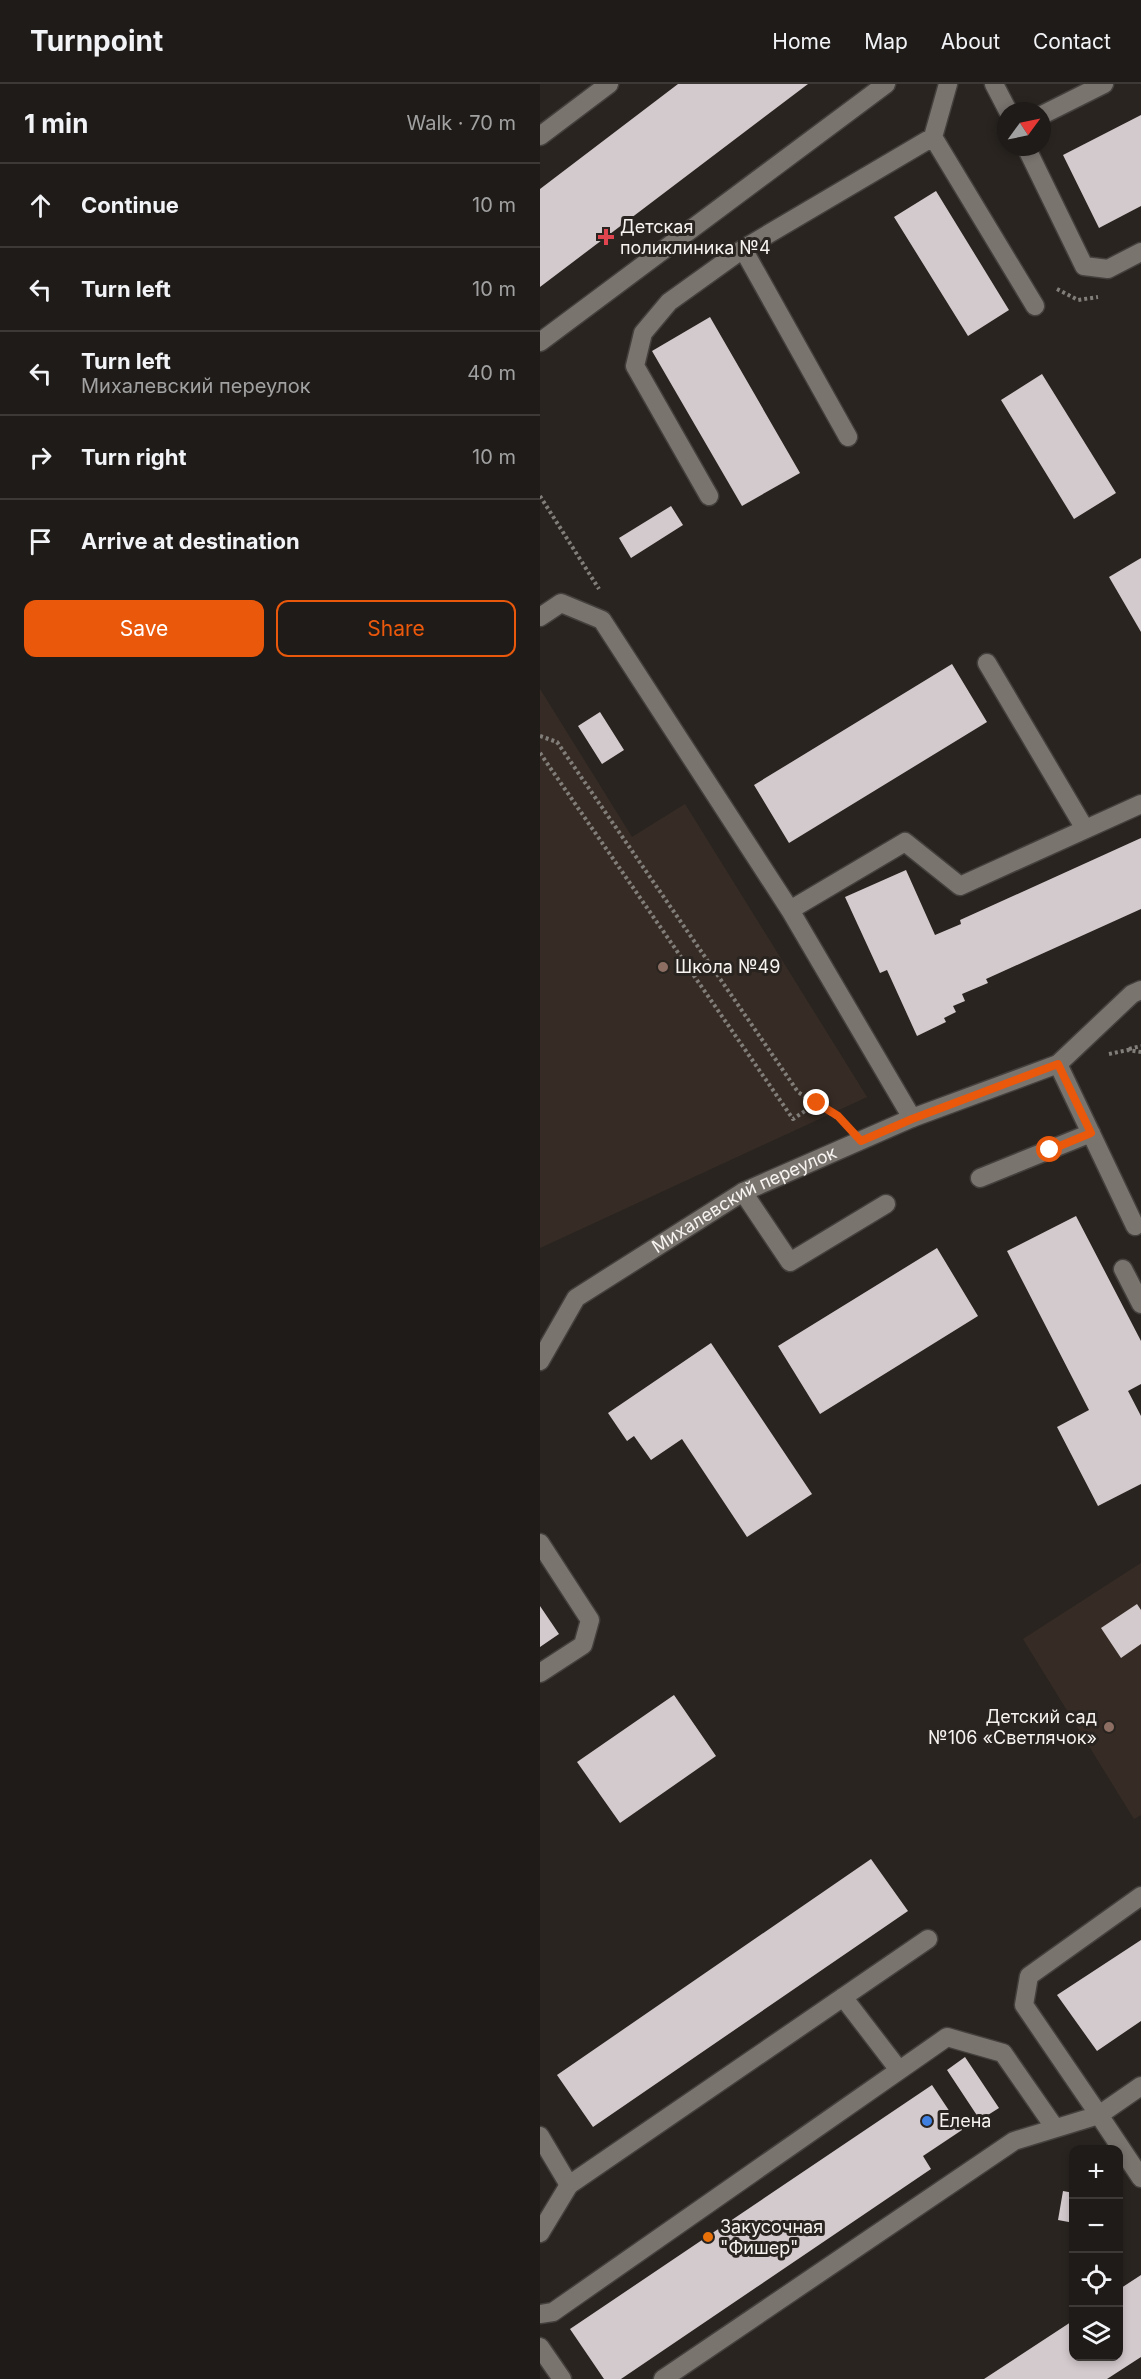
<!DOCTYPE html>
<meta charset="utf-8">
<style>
body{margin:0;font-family:Inter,sans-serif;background:#2c2825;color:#f1f3f6}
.controls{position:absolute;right:18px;bottom:18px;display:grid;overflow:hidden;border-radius:12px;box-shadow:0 3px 9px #0003}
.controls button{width:54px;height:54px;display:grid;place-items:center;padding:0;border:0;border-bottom:2px solid #3c3937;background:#1f1b18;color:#f1f3f6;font:30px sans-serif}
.compass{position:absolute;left:457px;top:18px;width:54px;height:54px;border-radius:50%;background:#1f1b18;box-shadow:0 3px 9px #0003;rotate:57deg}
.stop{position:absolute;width:18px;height:18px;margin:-14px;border:4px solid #ea580c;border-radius:50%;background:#fff}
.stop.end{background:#ea580c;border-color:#fff;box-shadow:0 2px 6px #0008}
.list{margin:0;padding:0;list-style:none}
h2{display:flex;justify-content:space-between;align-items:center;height:78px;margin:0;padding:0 24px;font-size:26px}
h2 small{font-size:20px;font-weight:400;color:#a1a1a2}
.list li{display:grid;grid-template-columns:39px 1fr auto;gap:18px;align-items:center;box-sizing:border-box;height:84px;padding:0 24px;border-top:2px solid #3c3937}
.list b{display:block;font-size:22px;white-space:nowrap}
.list p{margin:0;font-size:20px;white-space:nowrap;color:#a1a1a2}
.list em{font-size:20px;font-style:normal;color:#a1a1a2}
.actions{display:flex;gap:12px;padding:18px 24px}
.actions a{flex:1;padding:14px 0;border:2px solid #ea580c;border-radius:12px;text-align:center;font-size:21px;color:#ea580c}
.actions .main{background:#ea580c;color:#fff}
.icon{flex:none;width:33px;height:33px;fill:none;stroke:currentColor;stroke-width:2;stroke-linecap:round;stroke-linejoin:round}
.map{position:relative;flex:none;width:601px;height:2295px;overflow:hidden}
header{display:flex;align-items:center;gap:36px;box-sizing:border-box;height:84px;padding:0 30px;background:#1f1b18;border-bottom:2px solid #3c3937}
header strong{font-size:28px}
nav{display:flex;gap:33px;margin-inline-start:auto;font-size:21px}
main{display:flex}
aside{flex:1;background:#1f1b18}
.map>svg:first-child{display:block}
.built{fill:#372c25}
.building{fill:#d3cacd}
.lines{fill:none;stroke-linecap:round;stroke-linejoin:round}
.service-casing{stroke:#44403d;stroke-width:21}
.minor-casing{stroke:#44403d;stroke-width:21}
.path{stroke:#817d79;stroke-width:4;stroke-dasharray:3 3;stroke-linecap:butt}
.service{stroke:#7a746f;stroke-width:18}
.minor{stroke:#7a746f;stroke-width:18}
.route{stroke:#ea580c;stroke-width:8}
.health-dot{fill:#e0444e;stroke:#292420;stroke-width:2}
.education-dot{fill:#8d6e63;stroke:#292420;stroke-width:2}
.shop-dot{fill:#3f7fe0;stroke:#292420;stroke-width:2}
.food-dot{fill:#e8710a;stroke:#292420;stroke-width:2}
.labels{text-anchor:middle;stroke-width:6;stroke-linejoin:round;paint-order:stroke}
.poi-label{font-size:18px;fill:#f6f3f0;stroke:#292420;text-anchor:start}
.street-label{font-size:18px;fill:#f6f3f0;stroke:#292420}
</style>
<header>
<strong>Turnpoint</strong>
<nav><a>Home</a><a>Map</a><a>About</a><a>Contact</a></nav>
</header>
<main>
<aside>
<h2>1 min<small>Walk · 70 m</small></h2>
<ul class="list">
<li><svg class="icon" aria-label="ahead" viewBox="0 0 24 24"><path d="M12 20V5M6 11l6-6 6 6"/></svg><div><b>Continue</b></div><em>10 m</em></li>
<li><svg class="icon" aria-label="left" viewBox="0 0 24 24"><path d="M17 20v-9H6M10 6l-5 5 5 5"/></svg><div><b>Turn left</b></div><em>10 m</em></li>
<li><svg class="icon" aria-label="left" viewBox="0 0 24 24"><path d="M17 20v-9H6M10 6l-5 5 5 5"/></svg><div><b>Turn left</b><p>Михалевский переулок</p></div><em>40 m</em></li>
<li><svg class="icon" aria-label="right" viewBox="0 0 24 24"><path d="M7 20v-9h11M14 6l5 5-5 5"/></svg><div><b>Turn right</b></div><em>10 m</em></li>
<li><svg class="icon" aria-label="arrive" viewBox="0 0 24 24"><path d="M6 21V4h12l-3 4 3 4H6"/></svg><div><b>Arrive at destination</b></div></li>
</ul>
<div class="actions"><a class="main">Save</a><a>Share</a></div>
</aside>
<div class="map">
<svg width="601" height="2295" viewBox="0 0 601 2295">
<rect width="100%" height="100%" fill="#292420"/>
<path class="built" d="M0 605 92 753 145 720 327 1013 0 1164Z
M601 1479V1731L594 1735 483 1555Z"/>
<path class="building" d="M138 0H268L0 203V105Z
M601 31V122L559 144 523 71Z
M396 107 469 226 428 252 354 133Z
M170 233 260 389 202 422 112 267Z
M502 290 576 409 534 435 461 316Z
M131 422 143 441 91 474 79 454Z
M601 474V548L569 493Z
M412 580 447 638 249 759 214 701Z
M60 628 84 666 62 680 38 642Z
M601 754V825L446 895 448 899 422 910 425 917 413 922 416 928 404 934 406 938 377 952 347 886 340 889 305 813 366 786 395 851 421 840 420 836Z
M536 1132 601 1257V1300L588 1307 601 1332V1400L558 1422 517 1343 549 1326 467 1167Z
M397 1164 438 1232 280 1330 238 1262Z
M171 1259 272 1410 207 1453 142 1355 111 1376 94 1352 87 1357 68 1329Z
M597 1520 601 1526V1560L581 1574 561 1544Z
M0 1522 19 1550 0 1563Z
M134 1611 176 1672 80 1739 37 1678Z
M331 1775 368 1827 53 2043 17 1991Z
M601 1856V1937L557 1967 517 1911Z
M425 1973 459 2024 440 2036 407 1986Z
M392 2001 422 2046 383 2072 391 2085 81 2295H64L30 2245Z
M523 2107 534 2109V2139L518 2136Z
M601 2191V2273L567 2295H444L534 2236V2272H578V2206Z"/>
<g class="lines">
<g class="service-casing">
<path id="service" d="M454 0 468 27
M502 31 564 0
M0 52 69 0
M393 53 495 222
M486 63 544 182 568 185 601 168
M203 165 308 353
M169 412 95 282 103 249 129 218 203 165 393 53 408 0
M0 533 21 519 62 536 250 826 372 1034
M447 579 545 745
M250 826 365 758 420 802 601 720
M518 980 595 1142
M440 1094 551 1049
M203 1108 250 1178 346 1120
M583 1185 601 1220
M0 1459 50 1536 43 1561 0 1589
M303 1913 359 1986
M0 2052 29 2101 388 1855
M0 2230 13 2228 407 1953 463 1969 515 2044
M123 2295 474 2057 559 2031 484 1921 489 1892 601 1812"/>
</g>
<g class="minor-casing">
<g id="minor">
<path d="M0 258 346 0"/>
<path id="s1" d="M0 1277 36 1214 203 1108 372 1034 518 980 592 910 601 906"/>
<path d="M601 2002 559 2031 601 2094"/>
<path d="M0 2149 29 2101"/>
<path d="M0 2263 22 2295"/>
</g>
</g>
<path class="path" d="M517 205 538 216 558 213
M0 412 59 505
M0 652 17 658 258 1008 302 1037
M0 669 253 1035 277 1019
M589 965 601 962
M569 970 588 966 601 968"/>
<use href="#service" class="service"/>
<use href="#minor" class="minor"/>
</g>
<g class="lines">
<path class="route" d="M277 1019 298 1032 321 1057 372 1035 518 980 551 1049 510 1066"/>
</g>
<path class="health-dot" d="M63 144h6v6h6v6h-6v6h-6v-6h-6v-6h6z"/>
<g class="education-dot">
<circle cx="123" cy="883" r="6"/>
<circle cx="569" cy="1643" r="6"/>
</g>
<circle class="shop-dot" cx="387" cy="2037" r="6"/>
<circle class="food-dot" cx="168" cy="2153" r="6"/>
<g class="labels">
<g class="poi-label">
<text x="80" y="149">Детская<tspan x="80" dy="21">поликлиника №4</tspan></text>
<text x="135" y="889">Школа №49</text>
<text x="557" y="1639" text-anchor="end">Детский сад<tspan x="557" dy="21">№106 «Светлячок»</tspan></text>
<text x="399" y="2043">Елена</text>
<text x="180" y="2149">Закусочная<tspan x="180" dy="21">"Фишер"</tspan></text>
</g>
<g class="street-label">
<text dy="6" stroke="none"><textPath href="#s1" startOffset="268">Михалевский переулок</textPath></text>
</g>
</g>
</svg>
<div class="controls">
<button>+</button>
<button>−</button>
<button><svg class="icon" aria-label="locate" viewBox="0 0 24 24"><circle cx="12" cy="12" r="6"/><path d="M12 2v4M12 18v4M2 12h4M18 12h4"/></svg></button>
<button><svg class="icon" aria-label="layers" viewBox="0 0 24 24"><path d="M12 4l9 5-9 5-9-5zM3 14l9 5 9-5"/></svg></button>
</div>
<svg class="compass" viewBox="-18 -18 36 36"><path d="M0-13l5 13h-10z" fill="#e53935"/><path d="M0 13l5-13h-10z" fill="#a1a1a2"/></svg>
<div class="stop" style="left:510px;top:1066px"></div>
<div class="stop end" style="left:277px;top:1019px"></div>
</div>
</main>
